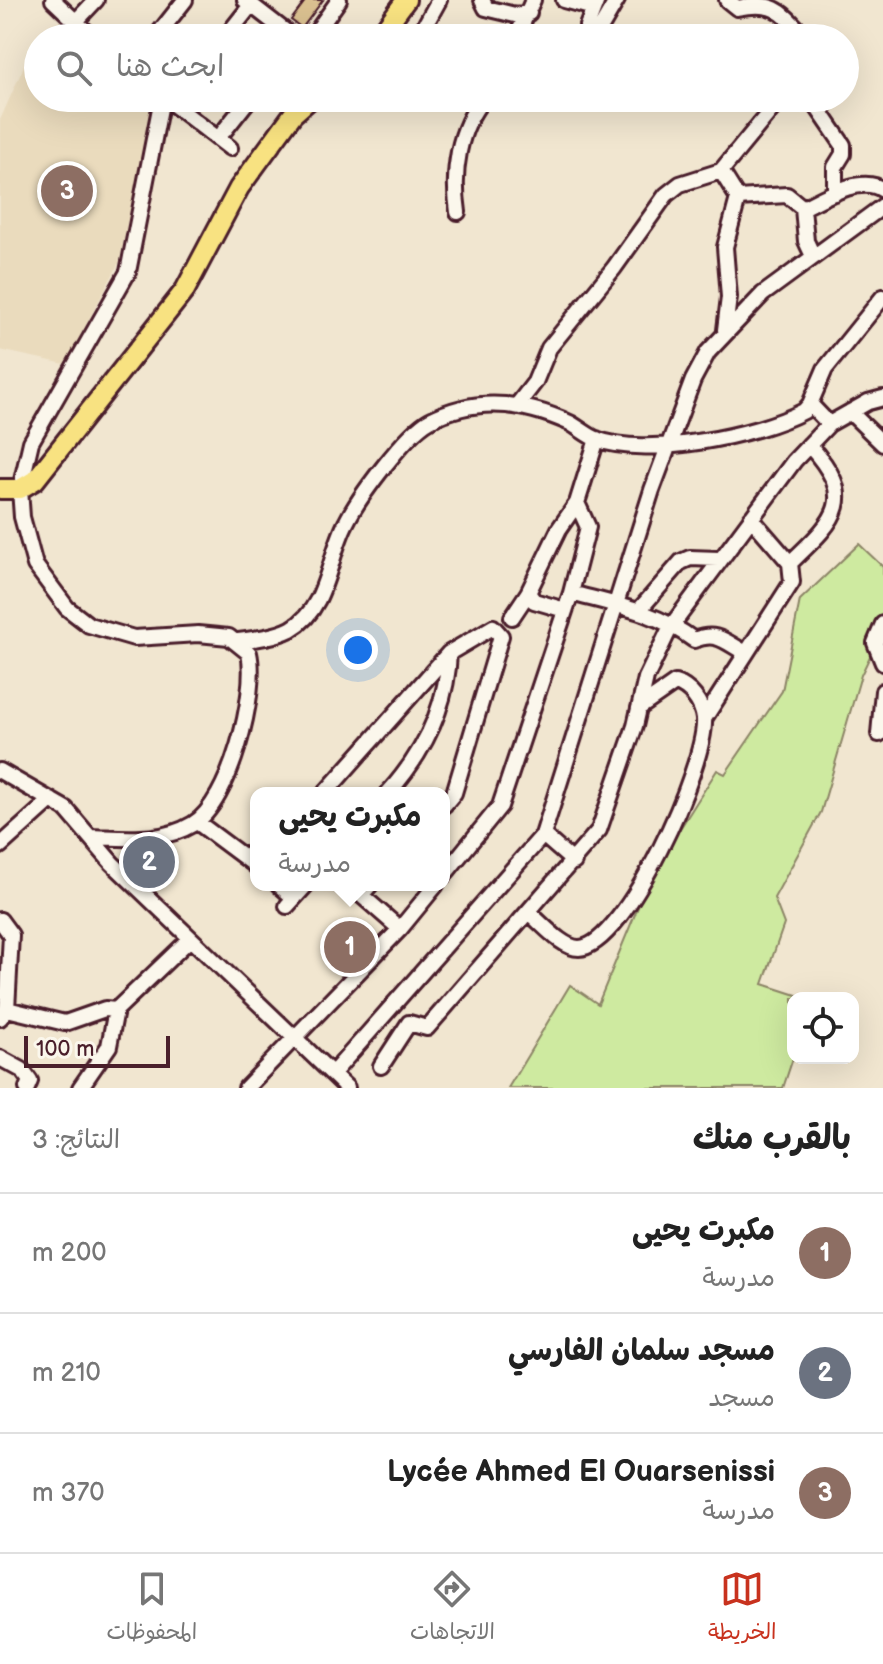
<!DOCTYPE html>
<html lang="ar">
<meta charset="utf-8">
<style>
body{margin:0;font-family:"Balsamiq Sans","Playpen Sans Arabic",sans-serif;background:#f2f2f2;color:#222;direction:rtl}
.controls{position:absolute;right:24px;bottom:24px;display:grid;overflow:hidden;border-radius:16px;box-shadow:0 8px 32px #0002}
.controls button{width:72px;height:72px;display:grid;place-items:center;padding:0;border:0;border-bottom:2px solid #e0e0e0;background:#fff;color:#222;font:40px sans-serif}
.scale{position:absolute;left:24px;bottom:20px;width:146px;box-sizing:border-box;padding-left:8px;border:4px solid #4a1f2b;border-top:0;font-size:22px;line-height:28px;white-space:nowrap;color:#4a1f2b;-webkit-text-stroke:6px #fbf7ec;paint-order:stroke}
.you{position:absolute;left:358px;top:650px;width:28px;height:28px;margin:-20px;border:6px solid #fff;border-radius:50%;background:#1a73e8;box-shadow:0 0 0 12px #1a73e833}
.badge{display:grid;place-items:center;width:52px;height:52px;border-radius:50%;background:#c8321e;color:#fff;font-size:26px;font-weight:700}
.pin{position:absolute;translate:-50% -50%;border:4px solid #fff;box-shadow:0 2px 8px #0006}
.popup{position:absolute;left:250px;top:787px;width:200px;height:104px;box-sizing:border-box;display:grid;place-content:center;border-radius:16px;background:#fff;filter:drop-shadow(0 2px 6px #0005);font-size:26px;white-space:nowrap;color:#767676}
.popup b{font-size:30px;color:#222}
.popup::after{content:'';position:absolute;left:50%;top:100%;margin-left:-16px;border:16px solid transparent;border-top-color:#fff}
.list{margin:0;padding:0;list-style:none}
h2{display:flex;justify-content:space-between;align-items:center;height:104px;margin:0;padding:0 32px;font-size:34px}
h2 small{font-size:26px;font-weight:400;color:#767676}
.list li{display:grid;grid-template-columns:52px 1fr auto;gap:24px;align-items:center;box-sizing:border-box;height:120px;padding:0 32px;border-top:2px solid #e0e0e0}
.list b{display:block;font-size:30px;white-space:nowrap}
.list p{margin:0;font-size:26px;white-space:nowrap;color:#767676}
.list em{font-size:26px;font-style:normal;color:#767676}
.icon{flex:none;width:44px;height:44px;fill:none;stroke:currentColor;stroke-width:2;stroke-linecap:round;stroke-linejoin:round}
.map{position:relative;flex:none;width:883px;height:1088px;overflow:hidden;direction:ltr}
.search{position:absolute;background:#fff;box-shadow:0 8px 32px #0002;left:24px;right:24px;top:24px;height:88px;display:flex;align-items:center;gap:20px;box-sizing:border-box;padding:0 28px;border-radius:44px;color:#767676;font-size:30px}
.sheet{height:464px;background:#fff}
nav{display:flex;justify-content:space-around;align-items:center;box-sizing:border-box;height:112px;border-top:2px solid #e0e0e0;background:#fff;font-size:22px;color:#767676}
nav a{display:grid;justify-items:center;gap:4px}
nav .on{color:#c8321e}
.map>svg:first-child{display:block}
.built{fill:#eadbbd}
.green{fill:#ceeaa0;stroke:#8c8466;stroke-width:2}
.building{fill:#dac090;stroke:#4a1f2b;stroke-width:2}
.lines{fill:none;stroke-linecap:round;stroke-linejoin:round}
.minor-casing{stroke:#4a1f2b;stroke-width:20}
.major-casing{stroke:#4a1f2b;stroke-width:24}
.minor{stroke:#fbf7ec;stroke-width:14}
.major{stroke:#f8e281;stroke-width:18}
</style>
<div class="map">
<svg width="883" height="1088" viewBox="0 0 883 1088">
<rect width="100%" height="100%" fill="#f1e6d0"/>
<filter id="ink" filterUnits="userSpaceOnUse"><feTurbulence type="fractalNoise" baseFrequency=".0125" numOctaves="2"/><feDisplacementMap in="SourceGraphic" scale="16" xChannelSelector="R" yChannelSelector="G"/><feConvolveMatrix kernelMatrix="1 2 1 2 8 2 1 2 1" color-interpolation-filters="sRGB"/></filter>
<g filter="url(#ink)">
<path class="built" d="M32 48H38V98H133L151 110 119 263 65 364 0 350V120Z"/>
<path class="green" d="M859 544 883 567V629L861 675 821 812 774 898 784 924 763 984 806 998H793V1058L783 1088H508L570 985 598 1004 652 873 717 770 725 774 782 691 800 600Z"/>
<path class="building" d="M306 0H323L302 28 291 20Z"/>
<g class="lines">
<g class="minor-casing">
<path id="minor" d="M53 0 93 38
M245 0 294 38
M482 0 486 8 515 15 529 13
M564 0 594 8 597 0
M727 0 737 8C775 0 782 12 806 38
M594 8 587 26 593 33 600 29 617 0
M80 17 96 0
M155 38 185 0
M225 38 251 5
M312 38 339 0
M418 38 439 0
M516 38 533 0
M165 98 230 148
M811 98 843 145V154L835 167V193
M224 131 250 98
M721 171 781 98
M458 212C452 173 458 128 484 98
M813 256 806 241 803 208C823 198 862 174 883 190
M725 330 729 297 725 247 738 198 787 195 803 208
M518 404 535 382 549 348 614 268 666 195 680 184 721 171 738 198
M810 404 829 424 868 402 883 398
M850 412 883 444
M790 563C836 519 859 500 809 445
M571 593 588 527 577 503
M640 609 681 562 690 558 718 559
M565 610 534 601 528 593 559 529 577 503 597 439
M512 617 528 593
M883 624 875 643 883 663
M237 641C254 639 275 637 291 629 328 608 328 557 346 523 358 498 406 433 430 420 476 396 524 402 570 423 579 428 587 435 596 439 646 458 757 436 804 411L810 404 825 369 883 297
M704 719 792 582 790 563 751 518
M879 734 883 691
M0 771 66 809 112 863 347 1088
M325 793 449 653 493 627 501 636 454 793 444 805
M388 793C423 754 447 707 449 653
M197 822 256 866
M543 835 574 862
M90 837C126 838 161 843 193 824 230 803 258 692 249 653L229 637 198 634 134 638 89 625 67 608 35 565 22 517 20 489 31 442 128 272 162 98
M0 846 51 800
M444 875 500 806 571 593C616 605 657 612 694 640 717 631 724 641 744 652
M279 885 294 898
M370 885 361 895 400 929
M287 906 306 885
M529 913C542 923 562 948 579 948 625 947 707 763 704 719 702 703 690 687 675 683L639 708
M0 920 11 935 7 1009 0 1018
M7 1009 65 1023 105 1009 116 1010
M0 1058 22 1070 30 1081 27 1088
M381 1066 409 1023 427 1028 599 830 635 726 646 678 670 628 794 461 829 424
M333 1073 543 835 652 490 693 380 708 352 763 294 883 206
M80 1088 109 1046 116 1010 190 939
M246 1088 400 929 436 885"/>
</g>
<g class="major-casing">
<path id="major" d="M378 38 406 0
M0 489H20L35 480 185 290 239 188 293 114 311 98"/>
</g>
<use href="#minor" class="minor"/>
<use href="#major" class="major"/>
</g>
</g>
</svg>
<div class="controls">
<button><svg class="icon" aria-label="locate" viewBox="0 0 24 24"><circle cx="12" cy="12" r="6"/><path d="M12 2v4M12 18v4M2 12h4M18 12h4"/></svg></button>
</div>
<div class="scale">100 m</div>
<div class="you"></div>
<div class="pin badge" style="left:350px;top:947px;background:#8d6e63">1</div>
<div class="popup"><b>مكبرت يحيى</b>مدرسة</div>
<div class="pin badge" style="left:149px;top:862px;background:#6b7280">2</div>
<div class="pin badge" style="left:67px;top:191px;background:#8d6e63">3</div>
<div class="search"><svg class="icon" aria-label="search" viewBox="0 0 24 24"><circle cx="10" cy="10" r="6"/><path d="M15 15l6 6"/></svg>ابحث هنا</div>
</div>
<section class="sheet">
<h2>بالقرب منك<small>النتائج: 3</small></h2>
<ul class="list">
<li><span class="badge" style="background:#8d6e63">1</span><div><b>مكبرت يحيى</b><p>مدرسة</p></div><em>200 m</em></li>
<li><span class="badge" style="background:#6b7280">2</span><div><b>مسجد سلمان الفارسي</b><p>مسجد</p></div><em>210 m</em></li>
<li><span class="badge" style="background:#8d6e63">3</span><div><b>Lycée Ahmed El Ouarsenissi</b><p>مدرسة</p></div><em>370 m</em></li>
</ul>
</section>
<nav>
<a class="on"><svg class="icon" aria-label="map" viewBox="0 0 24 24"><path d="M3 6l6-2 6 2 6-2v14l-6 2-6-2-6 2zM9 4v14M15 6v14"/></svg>الخريطة</a>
<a><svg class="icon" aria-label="directions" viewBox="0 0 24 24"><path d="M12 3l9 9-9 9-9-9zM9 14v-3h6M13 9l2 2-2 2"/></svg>الاتجاهات</a>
<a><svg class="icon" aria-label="saved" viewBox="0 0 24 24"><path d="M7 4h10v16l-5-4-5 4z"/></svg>المحفوظات</a>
</nav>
